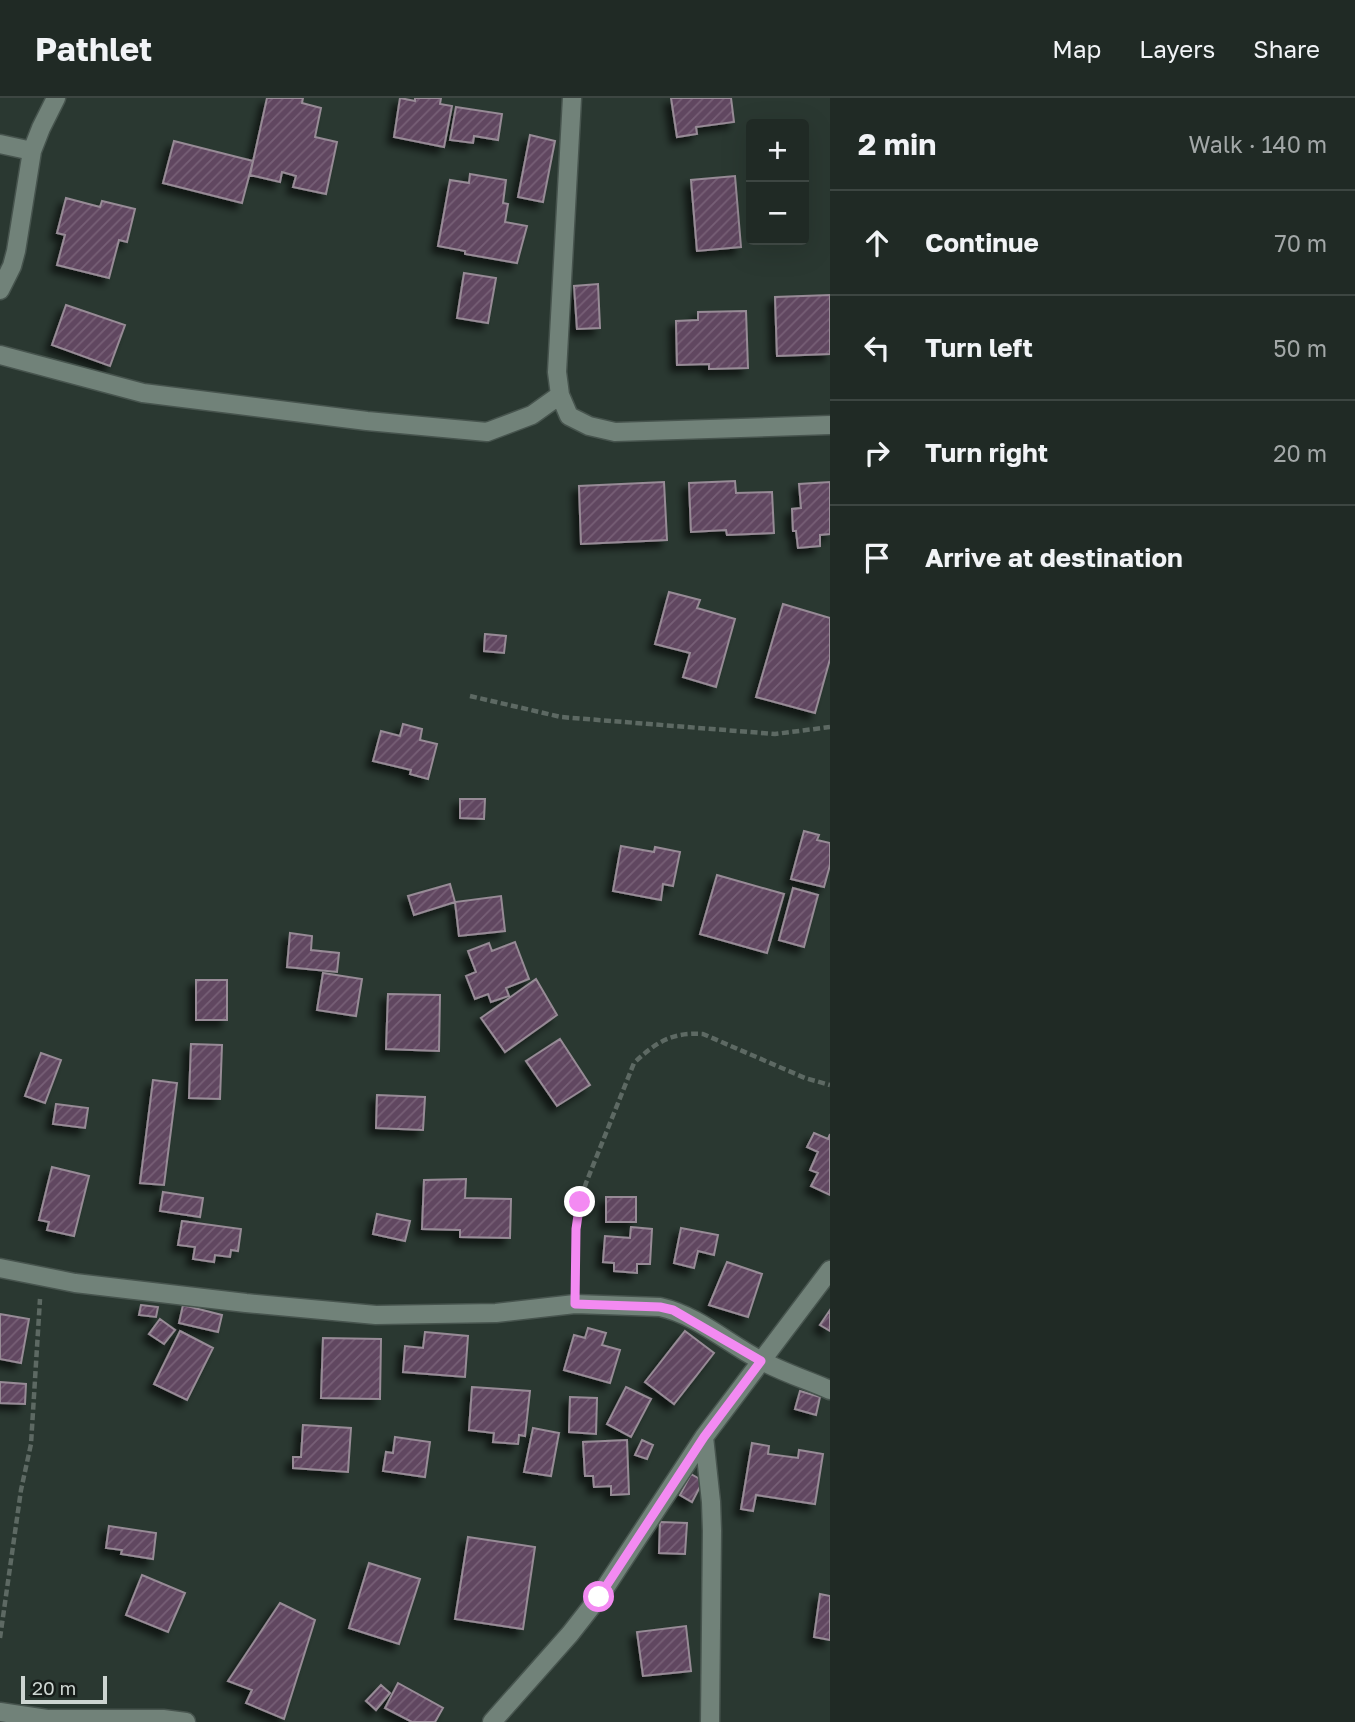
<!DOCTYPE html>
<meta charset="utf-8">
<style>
body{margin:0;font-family:"Golos Text",sans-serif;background:#28322d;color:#f1f3f6}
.controls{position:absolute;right:21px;top:21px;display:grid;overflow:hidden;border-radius:7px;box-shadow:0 7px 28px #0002}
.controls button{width:63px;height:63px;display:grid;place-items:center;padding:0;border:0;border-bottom:2px solid #3d4642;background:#202a25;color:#f1f3f6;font:35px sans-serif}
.scale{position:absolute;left:21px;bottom:18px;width:86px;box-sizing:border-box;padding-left:7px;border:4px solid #cdd5d1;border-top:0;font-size:19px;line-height:24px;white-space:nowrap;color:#cdd5d1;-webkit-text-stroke:5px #171d1a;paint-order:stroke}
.stop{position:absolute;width:21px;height:21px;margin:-16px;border:5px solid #f38af2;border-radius:50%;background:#fff}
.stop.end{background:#f38af2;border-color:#fff;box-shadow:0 2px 7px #0008}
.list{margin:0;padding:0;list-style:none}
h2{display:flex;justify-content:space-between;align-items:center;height:91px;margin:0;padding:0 28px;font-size:30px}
h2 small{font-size:23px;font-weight:400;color:#a2a7a7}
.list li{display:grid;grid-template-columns:46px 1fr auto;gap:21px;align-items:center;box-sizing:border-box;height:105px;padding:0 28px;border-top:2px solid #3d4642}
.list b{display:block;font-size:26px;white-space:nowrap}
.list em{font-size:23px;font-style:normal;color:#a2a7a7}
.icon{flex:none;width:38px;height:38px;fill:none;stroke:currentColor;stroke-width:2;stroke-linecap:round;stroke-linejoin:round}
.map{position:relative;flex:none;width:830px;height:1624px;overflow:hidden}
header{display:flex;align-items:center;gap:42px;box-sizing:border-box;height:98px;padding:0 35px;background:#202a25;border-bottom:2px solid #3d4642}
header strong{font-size:33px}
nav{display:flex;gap:38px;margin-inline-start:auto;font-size:24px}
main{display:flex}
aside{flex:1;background:#202a25}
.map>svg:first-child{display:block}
.building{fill:url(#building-hatch);stroke:#978b96;stroke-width:2;filter:url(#shadow)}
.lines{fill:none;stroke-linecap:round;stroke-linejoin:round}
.minor-casing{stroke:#47544e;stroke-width:21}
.path{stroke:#5d6963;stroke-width:4.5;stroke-dasharray:7 3.5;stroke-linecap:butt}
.minor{stroke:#718279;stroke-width:18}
.route{stroke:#f38af2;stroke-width:9}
</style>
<header>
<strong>Pathlet</strong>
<nav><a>Map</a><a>Layers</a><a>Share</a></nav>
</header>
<main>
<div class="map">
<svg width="830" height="1624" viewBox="0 0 830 1624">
<defs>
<pattern id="building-hatch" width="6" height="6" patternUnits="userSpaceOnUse" patternTransform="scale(1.75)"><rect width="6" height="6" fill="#614660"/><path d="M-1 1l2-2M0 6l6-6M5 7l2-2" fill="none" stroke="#766076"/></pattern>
<filter id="shadow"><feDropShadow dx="-6" dy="6" stdDeviation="3.5" flood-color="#0009"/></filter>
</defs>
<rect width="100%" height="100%" fill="#2a3831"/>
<path class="building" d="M267 0H303L302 5 321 10 315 39 337 44 326 96 293 89 296 78 282 74 280 84 250 77Z
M400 0 415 3V0H441L440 6 452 8 444 49 394 39Z
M671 0H731L734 24 696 29 697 36 677 39Z
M456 9 502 16 498 42 474 38 473 45 450 42Z
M530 37 555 43 543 104 518 99Z
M174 43 253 63 242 105 163 85Z
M470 76 506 82 503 105 508 106 505 124 527 128 517 165 465 156V153L438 148 450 82 469 85Z
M735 78 741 149 697 153 691 82Z
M66 100 100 109 102 103 135 111 127 144 119 142 109 180 57 167 65 137 57 135Z
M464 175 496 180 488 225 457 220Z
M598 186 600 230 577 231 574 188Z
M830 197V256L777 258 775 199Z
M66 207 125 227 110 268 52 247Z
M746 213 748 270 709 271V266L677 267 676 223 698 222V214Z
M735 383 736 395 772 394 774 435 727 437 726 432 691 434 689 385Z
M664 384 667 442 581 446 579 388Z
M830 384V436L820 437V448L798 450 796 433H793L792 411 801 410 799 386Z
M669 494 700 502 697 510 735 521 716 589 683 579 690 555 655 546Z
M783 506 830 520V561L815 615 756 599Z
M485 536 506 538 504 555 484 553Z
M403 626 422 631 420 642 437 646 428 681 410 676 411 672 373 663 381 633 400 638Z
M460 701H485L484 721 460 720Z
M804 733 819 737 817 742 830 745V767L824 789 791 781Z
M621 748 654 754 655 749 680 754 673 788 663 786 661 802 613 793Z
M717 777 784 796 767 855 700 836Z
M450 786 455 804 414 817 408 798Z
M793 790 818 797 804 849 779 842Z
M501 798 505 833 459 838 455 804Z
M290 835 312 838 311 852 339 855 337 874 287 869Z
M515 844 529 881 506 890 509 898 491 904 488 896 475 901 466 878 476 874 468 853 489 845 492 853Z
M323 875 362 881 356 918 317 912Z
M536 881 557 917 505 954 481 920Z
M196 882H227V922H196Z
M388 896 440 897 439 953 386 951Z
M560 941 590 987 557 1008 526 963Z
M191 946 222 947 220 1001 189 1000Z
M41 955 61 962 45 1005 25 998Z
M153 982 177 985 164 1087 140 1085Z
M377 997 425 999 423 1032 376 1030Z
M56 1006 88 1010 85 1030 53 1026Z
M814 1035 828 1041 830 1036V1097L811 1088 818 1075 810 1072 818 1054 807 1049Z
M52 1069 89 1078 74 1138 47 1132 49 1124 39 1122Z
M466 1081 465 1100 511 1101 510 1140 460 1139V1132L422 1131 424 1082Z
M163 1094 203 1100 200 1119 160 1113Z
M606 1099H636V1124H606Z
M377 1116 410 1123 405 1143 373 1136Z
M182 1123 241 1131 238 1153 231 1152 230 1159 215 1157 214 1164 193 1161 195 1149 178 1147Z
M631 1129 652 1131 650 1166H637V1175L614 1173V1165L603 1164 605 1138 630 1140Z
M681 1130 718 1137 714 1157 698 1153 694 1170 674 1165Z
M727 1164 762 1176 748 1219 709 1207Z
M141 1207 158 1209 156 1219 139 1217Z
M183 1207 222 1217 218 1234 179 1225Z
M830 1212V1233L820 1227Z
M0 1216 29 1221 21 1265 0 1261Z
M160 1221 175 1232 164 1246 149 1236Z
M588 1230 606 1235 602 1247 620 1252 610 1285 564 1272 574 1237 585 1240Z
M180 1233 213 1250 187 1302 154 1286Z
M685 1233 714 1255 674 1306 645 1284Z
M425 1234 468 1238 465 1279 403 1274 405 1248 423 1250Z
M323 1240 381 1241 380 1301 321 1300Z
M0 1284 26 1286 25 1306 0 1305Z
M472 1289 530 1293 525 1338 519 1337 518 1346 493 1344 494 1335 469 1332Z
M626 1289 651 1301 631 1339 607 1326Z
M800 1293 820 1299 816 1317 795 1311Z
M570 1299 597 1300 596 1336 569 1334Z
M303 1327 351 1330 348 1374 293 1370V1359H301Z
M533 1330 559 1335 551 1378 524 1374Z
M395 1339 430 1344 425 1379 383 1373 386 1354 393 1355Z
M627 1342 629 1396 611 1397V1388L594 1389 593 1378H585L583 1344Z
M642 1342 653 1347 647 1361 635 1357Z
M752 1345 769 1348 768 1356 798 1360 799 1352 823 1356 815 1406 756 1397 753 1413 741 1411Z
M691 1376 703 1383 692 1404 680 1397Z
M660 1424 687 1425 685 1456 659 1455Z
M109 1428 156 1435 153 1461 121 1456 122 1452 106 1450Z
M468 1439 535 1449 523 1531 455 1521Z
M369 1465 420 1481 399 1546 349 1530Z
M142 1477 185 1495 168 1534 126 1517Z
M820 1496 830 1498V1542L814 1539Z
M280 1505 315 1522 284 1621 246 1605 252 1592 228 1583Z
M686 1528 691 1573 643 1578 637 1534Z
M398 1585 443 1610 435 1624H412L385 1610Z
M381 1587 390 1595 376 1612 366 1603Z"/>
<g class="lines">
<g class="minor-casing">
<path id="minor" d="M572 0 557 274 560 297 569 318 589 328 615 334 830 327
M0 46 32 53
M0 192 12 168 16 153 32 53 41 30 56 0
M0 257 143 295 367 323 487 334 532 317 560 297
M0 1170 75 1185 246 1205 376 1217 496 1215 575 1206 660 1209C697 1217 727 1245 760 1262 782 1274 807 1282 830 1292
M704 1339 711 1404 712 1433 710 1624
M0 1614 47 1621H163L186 1624
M492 1624 570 1536 599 1499 704 1339 830 1172"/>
</g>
<path class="path" d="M470 598 561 619 775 636 830 629
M576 1183C576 1149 576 1117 586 1085L634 965C656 944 672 934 703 936L805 980 830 987
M0 1540 21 1392 31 1346 40 1201"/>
<use href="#minor" class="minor"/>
</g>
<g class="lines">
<path class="route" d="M580 1104 576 1131 575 1206 660 1209 673 1212 761 1263 704 1339 599 1499"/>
</g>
</svg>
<div class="controls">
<button>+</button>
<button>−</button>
</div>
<div class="scale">20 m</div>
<div class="stop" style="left:599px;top:1499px"></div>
<div class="stop end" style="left:580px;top:1104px"></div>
</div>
<aside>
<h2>2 min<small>Walk · 140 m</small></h2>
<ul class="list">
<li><svg class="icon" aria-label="ahead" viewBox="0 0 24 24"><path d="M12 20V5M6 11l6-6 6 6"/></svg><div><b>Continue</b></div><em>70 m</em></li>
<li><svg class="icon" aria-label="left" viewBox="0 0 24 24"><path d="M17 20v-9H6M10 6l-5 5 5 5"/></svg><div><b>Turn left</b></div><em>50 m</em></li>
<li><svg class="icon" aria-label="right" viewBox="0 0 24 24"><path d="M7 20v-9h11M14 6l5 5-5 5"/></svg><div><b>Turn right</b></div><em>20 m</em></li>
<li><svg class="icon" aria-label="arrive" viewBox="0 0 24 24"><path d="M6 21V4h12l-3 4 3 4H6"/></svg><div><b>Arrive at destination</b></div></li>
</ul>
</aside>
</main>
